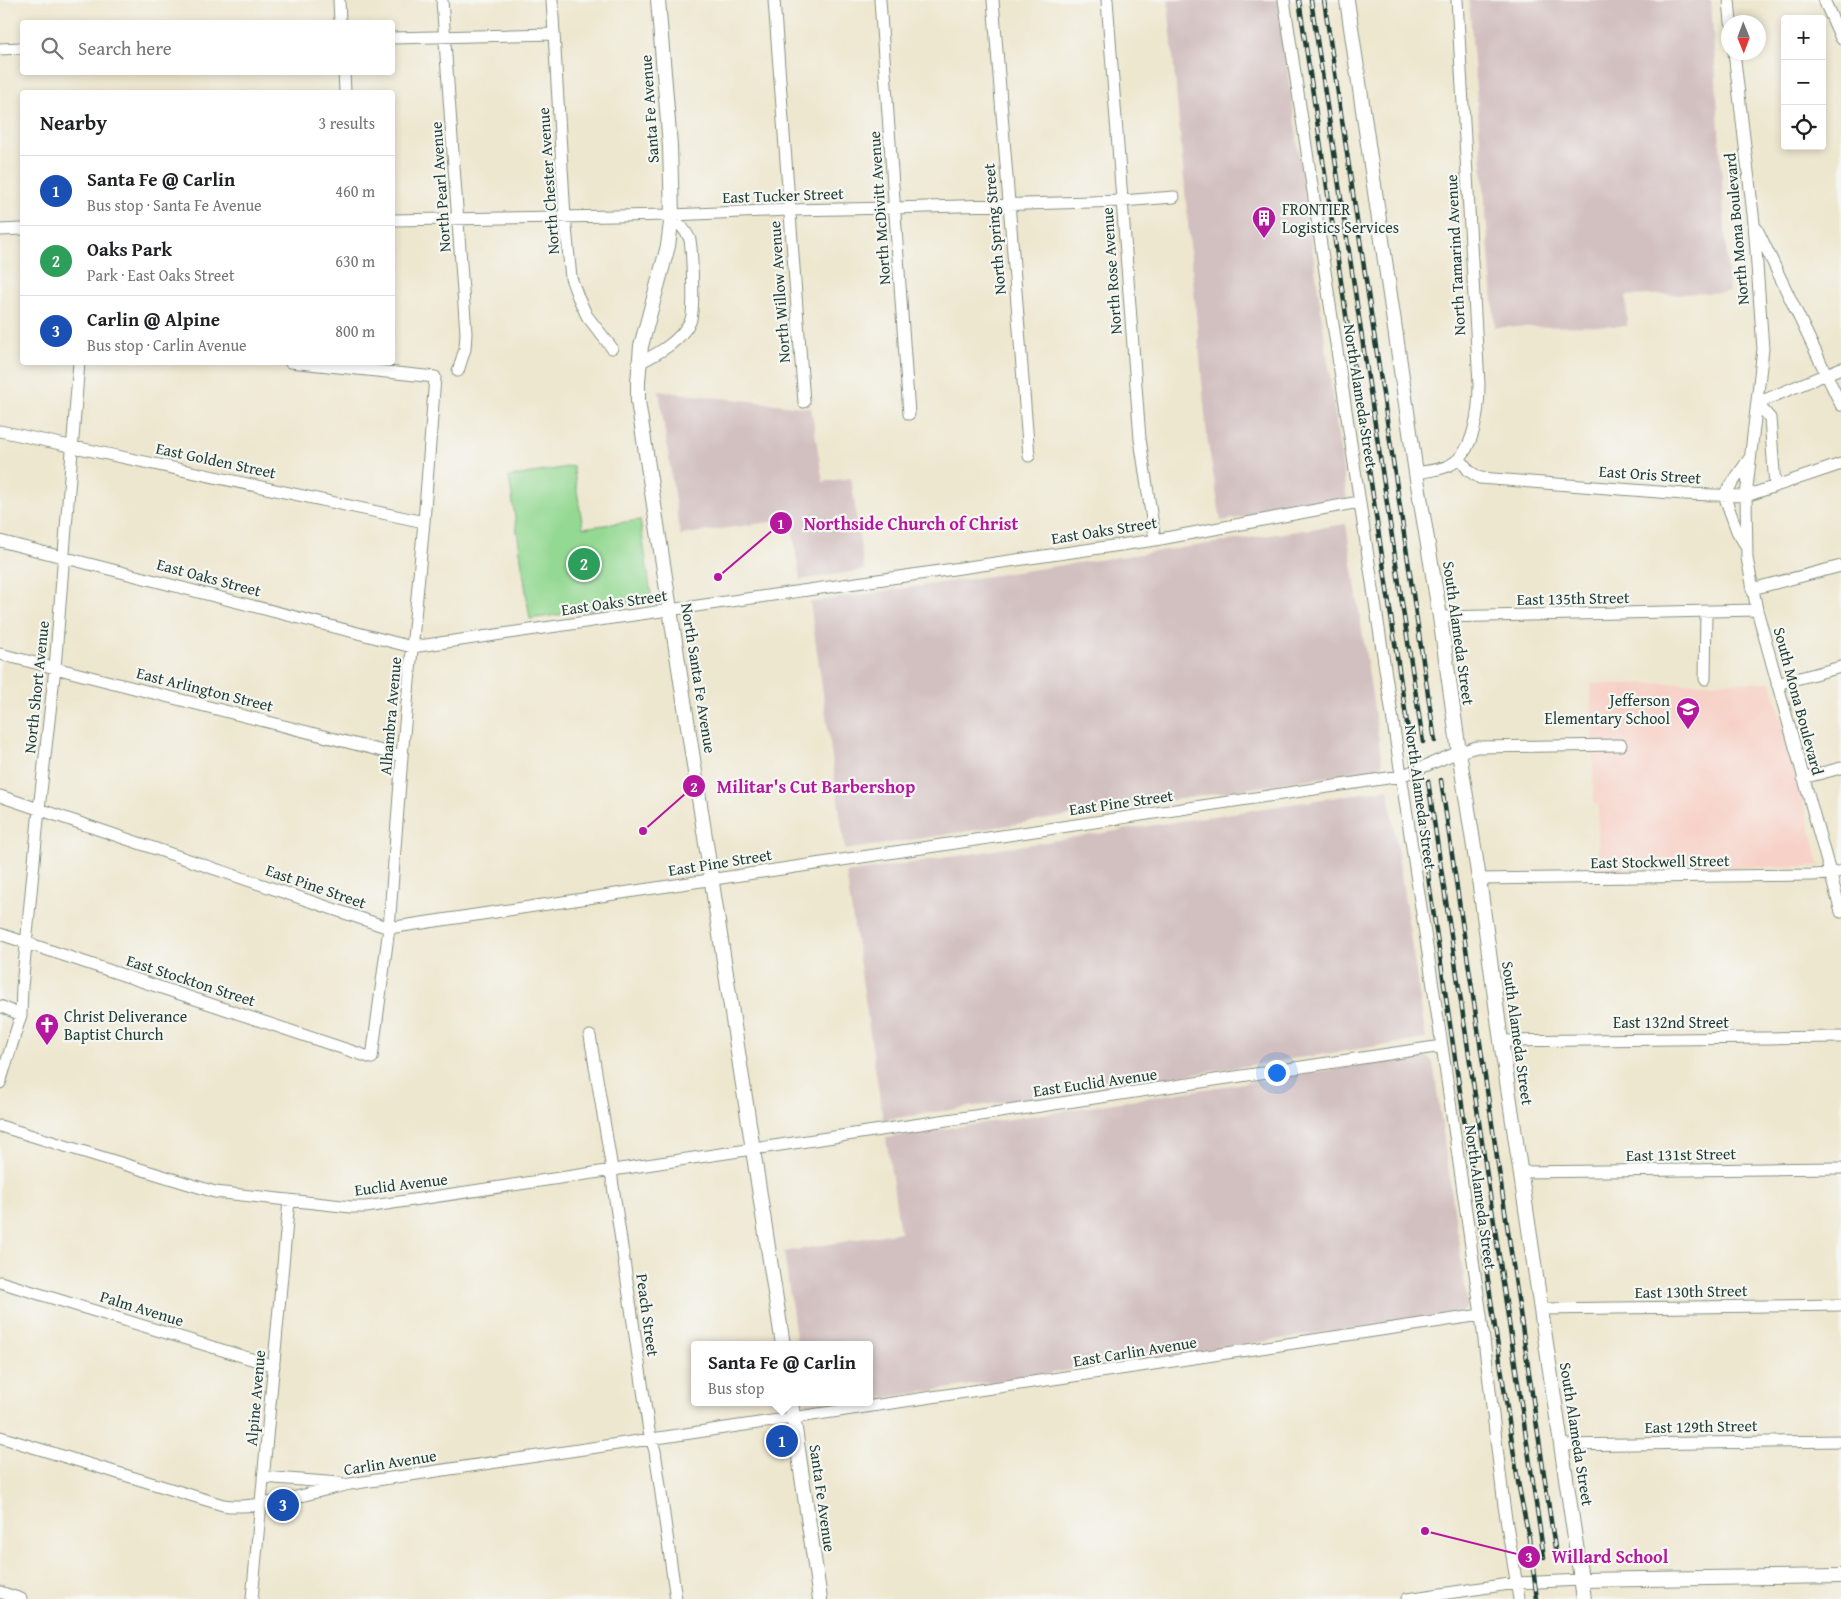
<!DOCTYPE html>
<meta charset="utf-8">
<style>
body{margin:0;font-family:"Gentium Book Plus",serif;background:#f2f2f2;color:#202124}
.controls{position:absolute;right:15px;top:15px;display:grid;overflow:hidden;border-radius:5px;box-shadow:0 2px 8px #0003}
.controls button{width:45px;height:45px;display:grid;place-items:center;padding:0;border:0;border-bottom:1px solid #e0e0e0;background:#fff;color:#202124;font:25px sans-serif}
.compass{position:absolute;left:1721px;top:15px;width:45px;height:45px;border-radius:50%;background:#fff;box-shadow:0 2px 8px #0003;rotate:179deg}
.you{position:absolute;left:1276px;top:1072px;width:18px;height:18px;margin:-12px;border:4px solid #fff;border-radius:50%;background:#1a73e8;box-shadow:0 0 0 8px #1a73e833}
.badge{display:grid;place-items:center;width:32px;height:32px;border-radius:50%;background:#b45309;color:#fff;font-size:16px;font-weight:700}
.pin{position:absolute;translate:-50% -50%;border:2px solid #fff;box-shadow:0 1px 5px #0006}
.popup{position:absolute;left:691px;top:1341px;width:182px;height:65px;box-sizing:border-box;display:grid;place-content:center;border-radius:5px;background:#fff;filter:drop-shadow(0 1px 4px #0005);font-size:16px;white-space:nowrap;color:#757577}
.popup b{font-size:19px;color:#202124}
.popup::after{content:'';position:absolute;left:50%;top:100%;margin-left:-10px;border:10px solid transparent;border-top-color:#fff}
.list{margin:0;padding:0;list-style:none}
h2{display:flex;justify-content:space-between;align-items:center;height:65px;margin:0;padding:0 20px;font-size:21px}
h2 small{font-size:16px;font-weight:400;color:#757577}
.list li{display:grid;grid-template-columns:32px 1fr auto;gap:15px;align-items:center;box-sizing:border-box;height:70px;padding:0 20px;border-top:1px solid #e0e0e0}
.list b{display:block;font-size:19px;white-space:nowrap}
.list p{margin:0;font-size:16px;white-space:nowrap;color:#757577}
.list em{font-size:16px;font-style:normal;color:#757577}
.icon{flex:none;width:28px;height:28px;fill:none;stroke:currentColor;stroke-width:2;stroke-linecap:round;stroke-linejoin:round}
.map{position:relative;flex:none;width:1841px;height:1599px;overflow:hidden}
.search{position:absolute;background:#fff;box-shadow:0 2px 8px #0003;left:20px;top:20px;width:375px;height:55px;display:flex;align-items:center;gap:12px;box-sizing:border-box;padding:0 18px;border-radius:5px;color:#757577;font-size:19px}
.panel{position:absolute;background:#fff;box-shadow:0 2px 8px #0003;left:20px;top:90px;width:375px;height:275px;border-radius:5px}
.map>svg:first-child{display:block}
.built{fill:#f7d1c7}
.industrial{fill:#d2bfc0}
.green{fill:#94d993;stroke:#5a8b64}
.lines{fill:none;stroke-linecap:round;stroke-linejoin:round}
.minor-casing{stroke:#869282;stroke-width:13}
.major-casing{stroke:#869282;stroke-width:16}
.minor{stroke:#fff;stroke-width:11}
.major{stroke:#fff;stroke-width:14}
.rail-casing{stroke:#1f3d34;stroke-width:4.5}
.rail{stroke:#f6f6f2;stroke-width:2.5;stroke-dasharray:8;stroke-linecap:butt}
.labels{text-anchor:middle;stroke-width:4.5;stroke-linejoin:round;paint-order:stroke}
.street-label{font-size:16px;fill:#1f3d34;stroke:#f6f6f2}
.poi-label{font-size:16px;fill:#1f3d34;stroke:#f6f6f2;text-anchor:start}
.leader{fill:none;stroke:#b5179e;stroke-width:2}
.callout-dot{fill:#b5179e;stroke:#f6f6f2;stroke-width:2}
.mark-label{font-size:15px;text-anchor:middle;font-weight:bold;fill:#fff}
.callout-label{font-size:18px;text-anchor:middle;font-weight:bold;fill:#b5179e;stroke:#f6f6f2;stroke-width:4.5;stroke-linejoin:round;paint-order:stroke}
</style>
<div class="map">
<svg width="1841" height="1599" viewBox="0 0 1841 1599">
<rect width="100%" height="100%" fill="#f6f6f2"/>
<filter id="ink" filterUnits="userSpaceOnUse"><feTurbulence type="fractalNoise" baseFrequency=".02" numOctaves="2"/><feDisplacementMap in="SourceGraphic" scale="10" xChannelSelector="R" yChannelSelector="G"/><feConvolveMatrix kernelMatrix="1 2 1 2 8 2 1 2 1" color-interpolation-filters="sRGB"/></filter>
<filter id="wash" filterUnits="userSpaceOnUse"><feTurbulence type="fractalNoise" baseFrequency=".0096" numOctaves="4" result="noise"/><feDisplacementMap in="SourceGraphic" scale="20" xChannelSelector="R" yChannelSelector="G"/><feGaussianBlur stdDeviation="1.12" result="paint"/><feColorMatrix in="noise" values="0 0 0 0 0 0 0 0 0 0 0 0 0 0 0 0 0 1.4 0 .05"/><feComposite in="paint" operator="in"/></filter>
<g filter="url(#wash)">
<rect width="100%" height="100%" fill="#eee7cf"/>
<path class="built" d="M1771 682 1820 866 1598 870V805L1594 804 1591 684Z"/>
<path class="industrial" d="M1168 0H1278L1347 500 1221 521 1207 437Z
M1469 0H1711L1729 292 1626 296 1627 326 1495 327Z
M659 391 811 408 823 482 851 478 864 570 800 580 791 519 680 535Z
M1346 524 1383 768 845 850 810 602Z
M1388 789 1426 1039 883 1120 846 873Z
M1426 1055 1433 1062 1468 1307 1462 1312 870 1400V1345H797L784 1252 900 1232 886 1138Z
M806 1402H856L810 1409Z"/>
<path class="green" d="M573 466 583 528 640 520 652 601 530 619 509 477Z"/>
</g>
<g filter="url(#ink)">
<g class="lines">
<g class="minor-casing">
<path id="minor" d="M339 0 340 22
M442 0 466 333 465 349 458 371
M552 0 565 217 571 278 578 297 587 316 612 348
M774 0 804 402
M880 0 909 414
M993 0 1029 456
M1107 0 1140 439 1155 540
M1284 0 1442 1046 1481 1315 1504 1506 1519 1599
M1729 0 1731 22
M1824 0 1841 38
M392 38 554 34
M0 49 22 48
M1734 52 1754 223 1763 349 1746 496 1747 558 1757 610 1841 912
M344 72 345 92
M392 220 672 215 788 210 895 208 1122 201 1174 197
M1757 229 1841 405
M0 230 22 229
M639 363C659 353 679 342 690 322 695 313 692 252 690 240 688 232 677 222 672 215
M0 431 424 522
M1460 459 1469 471 1480 478 1684 494 1746 496 1841 464
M1416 473C1427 471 1441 470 1450 465 1475 453 1479 408 1479 384L1457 0
M1775 486 1770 418 1757 403 1841 368
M0 541 412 647 1155 540 1359 502
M1745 544 1737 531 1724 495 1749 459
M1752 589 1841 566
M1440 617 1757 610
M0 654 402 756
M1705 679 1706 612
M1777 684 1841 667
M1803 778 1841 768
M0 796 389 928 1401 776 1459 752 1477 747 1621 745
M1479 879 1811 875 1830 874 1841 871
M0 934 372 1058 389 928 402 756 424 522 435 377 290 362
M0 1006 21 1015
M590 1036 611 1163 612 1179 649 1431 655 1451 676 1599
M1501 1041 1841 1037
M0 1083 21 1015 22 987 39 809 55 668 79 362
M0 1126 215 1192 351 1207H366L1442 1046
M1521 1172 1841 1168
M0 1282 274 1366
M1541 1309 1841 1305
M0 1437 223 1505C254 1511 317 1491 350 1484L1481 1315
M1561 1445 1841 1441
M263 1477 339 1483
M0 1592 21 1599
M252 1599 289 1200
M1407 1599 1516 1583 1581 1580"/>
</g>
<g class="major-casing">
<path id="major" d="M658 0 670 146 672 215 668 246 641 346 638 382V401L783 1345
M1347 0 1416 473 1440 617 1459 752 1479 879 1501 1041 1584 1599
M791 1402 820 1599
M1581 1580 1841 1576"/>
</g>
<use href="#minor" class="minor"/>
<use href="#major" class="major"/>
<g class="rail-casing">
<path id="rail" d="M1299 0 1425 844 1429 883 1518 1482 1529 1538 1537 1599
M1311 0 1423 742
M1324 0 1435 741
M1441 780 1556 1555
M1428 781 1544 1557"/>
</g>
<use href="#rail" class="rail"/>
</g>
</g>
<defs>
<g id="building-pin" transform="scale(1.25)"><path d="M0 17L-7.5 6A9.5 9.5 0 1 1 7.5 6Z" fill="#b5179e" stroke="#f6f6f2"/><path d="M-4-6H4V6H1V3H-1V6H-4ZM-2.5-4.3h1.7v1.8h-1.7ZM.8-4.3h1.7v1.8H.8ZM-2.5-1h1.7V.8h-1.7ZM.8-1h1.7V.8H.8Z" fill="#fff"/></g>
<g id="school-pin" transform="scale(1.25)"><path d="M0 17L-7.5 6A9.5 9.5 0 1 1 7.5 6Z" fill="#b5179e" stroke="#f6f6f2"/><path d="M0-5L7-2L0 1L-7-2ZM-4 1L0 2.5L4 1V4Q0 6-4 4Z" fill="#fff"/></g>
<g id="church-pin" transform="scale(1.25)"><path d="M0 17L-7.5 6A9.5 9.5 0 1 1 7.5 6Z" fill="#b5179e" stroke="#f6f6f2"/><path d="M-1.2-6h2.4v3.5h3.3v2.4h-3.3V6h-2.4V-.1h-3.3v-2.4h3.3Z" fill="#fff"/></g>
</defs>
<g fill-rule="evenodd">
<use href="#building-pin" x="1264" y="218"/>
<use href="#school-pin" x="1688" y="709"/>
<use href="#church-pin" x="47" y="1025"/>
</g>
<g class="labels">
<g class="street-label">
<text transform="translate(649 109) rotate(-94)" y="6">Santa Fe Avenue</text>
<text transform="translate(548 181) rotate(-94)" y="6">North Chester Avenue</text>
<text transform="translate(440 187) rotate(-94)" y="6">North Pearl Avenue</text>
<text transform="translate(783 195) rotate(-2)" y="6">East Tucker Street</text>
<text transform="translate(879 208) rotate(-94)" y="6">North McDivitt Avenue</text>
<text transform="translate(994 229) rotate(-95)" y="6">North Spring Street</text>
<text transform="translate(1736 229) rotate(-95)" y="6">North Mona Boulevard</text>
<text transform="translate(1455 255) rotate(-93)" y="6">North Tamarind Avenue</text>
<text transform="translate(1111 271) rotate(-94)" y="6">North Rose Avenue</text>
<text transform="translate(779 292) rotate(-94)" y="6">North Willow Avenue</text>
<text transform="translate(1361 396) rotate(81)" y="6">North Alameda Street</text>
<text transform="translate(216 460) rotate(12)" y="6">East Golden Street</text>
<text transform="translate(1650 474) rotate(4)" y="6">East Oris Street</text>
<text transform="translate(1104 530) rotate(-9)" y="6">East Oaks Street</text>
<text transform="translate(209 577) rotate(15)" y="6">East Oaks Street</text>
<text transform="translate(1573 598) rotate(-1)" y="6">East 135th Street</text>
<text transform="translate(614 602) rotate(-8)" y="6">East Oaks Street</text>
<text transform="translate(1459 633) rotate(82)" y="6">South Alameda Street</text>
<text transform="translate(699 678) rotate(81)" y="6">North Santa Fe Avenue</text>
<text transform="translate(36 687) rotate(-84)" y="6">North Short Avenue</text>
<text transform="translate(205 689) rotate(14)" y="6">East Arlington Street</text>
<text transform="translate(1799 701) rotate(75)" y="6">South Mona Boulevard</text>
<text transform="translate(390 716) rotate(-85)" y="6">Alhambra Avenue</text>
<text transform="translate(1421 797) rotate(82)" y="6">North Alameda Street</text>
<text transform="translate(1121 802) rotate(-8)" y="6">East Pine Street</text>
<text transform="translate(1660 861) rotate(-1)" y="6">East Stockwell Street</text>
<text transform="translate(720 862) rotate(-9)" y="6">East Pine Street</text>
<text transform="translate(316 886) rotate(19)" y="6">East Pine Street</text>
<text transform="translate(191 980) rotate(18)" y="6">East Stockton Street</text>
<text x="1671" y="1028">East 132nd Street</text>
<text transform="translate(1518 1033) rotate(82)" y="6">South Alameda Street</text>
<text transform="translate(1095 1082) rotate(-8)" y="6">East Euclid Avenue</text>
<text transform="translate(1681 1154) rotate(-1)" y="6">East 131st Street</text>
<text transform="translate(401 1184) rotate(-7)" y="6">Euclid Avenue</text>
<text transform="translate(1481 1197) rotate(82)" y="6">North Alameda Street</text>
<text transform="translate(1691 1291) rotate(-1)" y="6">East 130th Street</text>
<text transform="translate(142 1308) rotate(17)" y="6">Palm Avenue</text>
<text transform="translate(648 1315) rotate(82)" y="6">Peach Street</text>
<text transform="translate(1135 1351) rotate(-9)" y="6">East Carlin Avenue</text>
<text transform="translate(255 1398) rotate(-85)" y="6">Alpine Avenue</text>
<text transform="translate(1701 1426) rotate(-1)" y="6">East 129th Street</text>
<text transform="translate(1577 1434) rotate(81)" y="6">South Alameda Street</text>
<text transform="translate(390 1462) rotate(-9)" y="6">Carlin Avenue</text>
<text transform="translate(823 1498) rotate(82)" y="6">Santa Fe Avenue</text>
</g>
<g class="poi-label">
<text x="1282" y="215">FRONTIER<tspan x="1282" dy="18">Logistics Services</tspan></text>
<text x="1670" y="706" text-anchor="end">Jefferson<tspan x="1670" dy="18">Elementary School</tspan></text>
<text x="64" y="1022">Christ Deliverance<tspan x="64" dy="18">Baptist Church</tspan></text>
</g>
</g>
<path class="leader" d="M718 577L781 523M643 831L694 786M1425 1531L1529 1557"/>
<g class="callout-dot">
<circle cx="718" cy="577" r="5"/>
<circle cx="643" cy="831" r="5"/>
<circle cx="1425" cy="1531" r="5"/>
<circle cx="781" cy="523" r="12"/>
<circle cx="694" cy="786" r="12"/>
<circle cx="1529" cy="1557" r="12"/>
</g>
<g class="mark-label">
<text x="781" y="529">1</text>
<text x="694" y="792">2</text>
<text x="1529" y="1562">3</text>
</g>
<g class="callout-label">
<text x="911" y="530">Northside Church of Christ</text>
<text x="816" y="793">Militar's Cut Barbershop</text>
<text x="1610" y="1563">Willard School</text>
</g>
</svg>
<div class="controls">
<button>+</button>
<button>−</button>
<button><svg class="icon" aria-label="locate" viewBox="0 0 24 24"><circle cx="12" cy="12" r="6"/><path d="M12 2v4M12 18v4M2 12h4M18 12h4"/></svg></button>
</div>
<svg class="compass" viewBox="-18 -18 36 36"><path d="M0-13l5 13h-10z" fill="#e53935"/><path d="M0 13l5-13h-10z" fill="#757577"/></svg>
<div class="you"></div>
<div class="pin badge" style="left:782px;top:1441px;background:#1a4fb4">1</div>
<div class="popup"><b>Santa Fe @ Carlin</b>Bus stop</div>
<div class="pin badge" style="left:584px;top:564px;background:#2e9e5b">2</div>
<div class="pin badge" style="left:283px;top:1505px;background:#1a4fb4">3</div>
<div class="search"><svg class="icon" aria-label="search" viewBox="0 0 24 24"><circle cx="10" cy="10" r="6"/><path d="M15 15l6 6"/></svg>Search here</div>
<section class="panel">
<h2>Nearby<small>3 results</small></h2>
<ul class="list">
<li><span class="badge" style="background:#1a4fb4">1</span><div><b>Santa Fe @ Carlin</b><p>Bus stop · Santa Fe Avenue</p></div><em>460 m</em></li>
<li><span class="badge" style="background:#2e9e5b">2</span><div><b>Oaks Park</b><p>Park · East Oaks Street</p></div><em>630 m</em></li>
<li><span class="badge" style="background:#1a4fb4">3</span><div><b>Carlin @ Alpine</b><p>Bus stop · Carlin Avenue</p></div><em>800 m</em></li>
</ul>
</section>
</div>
